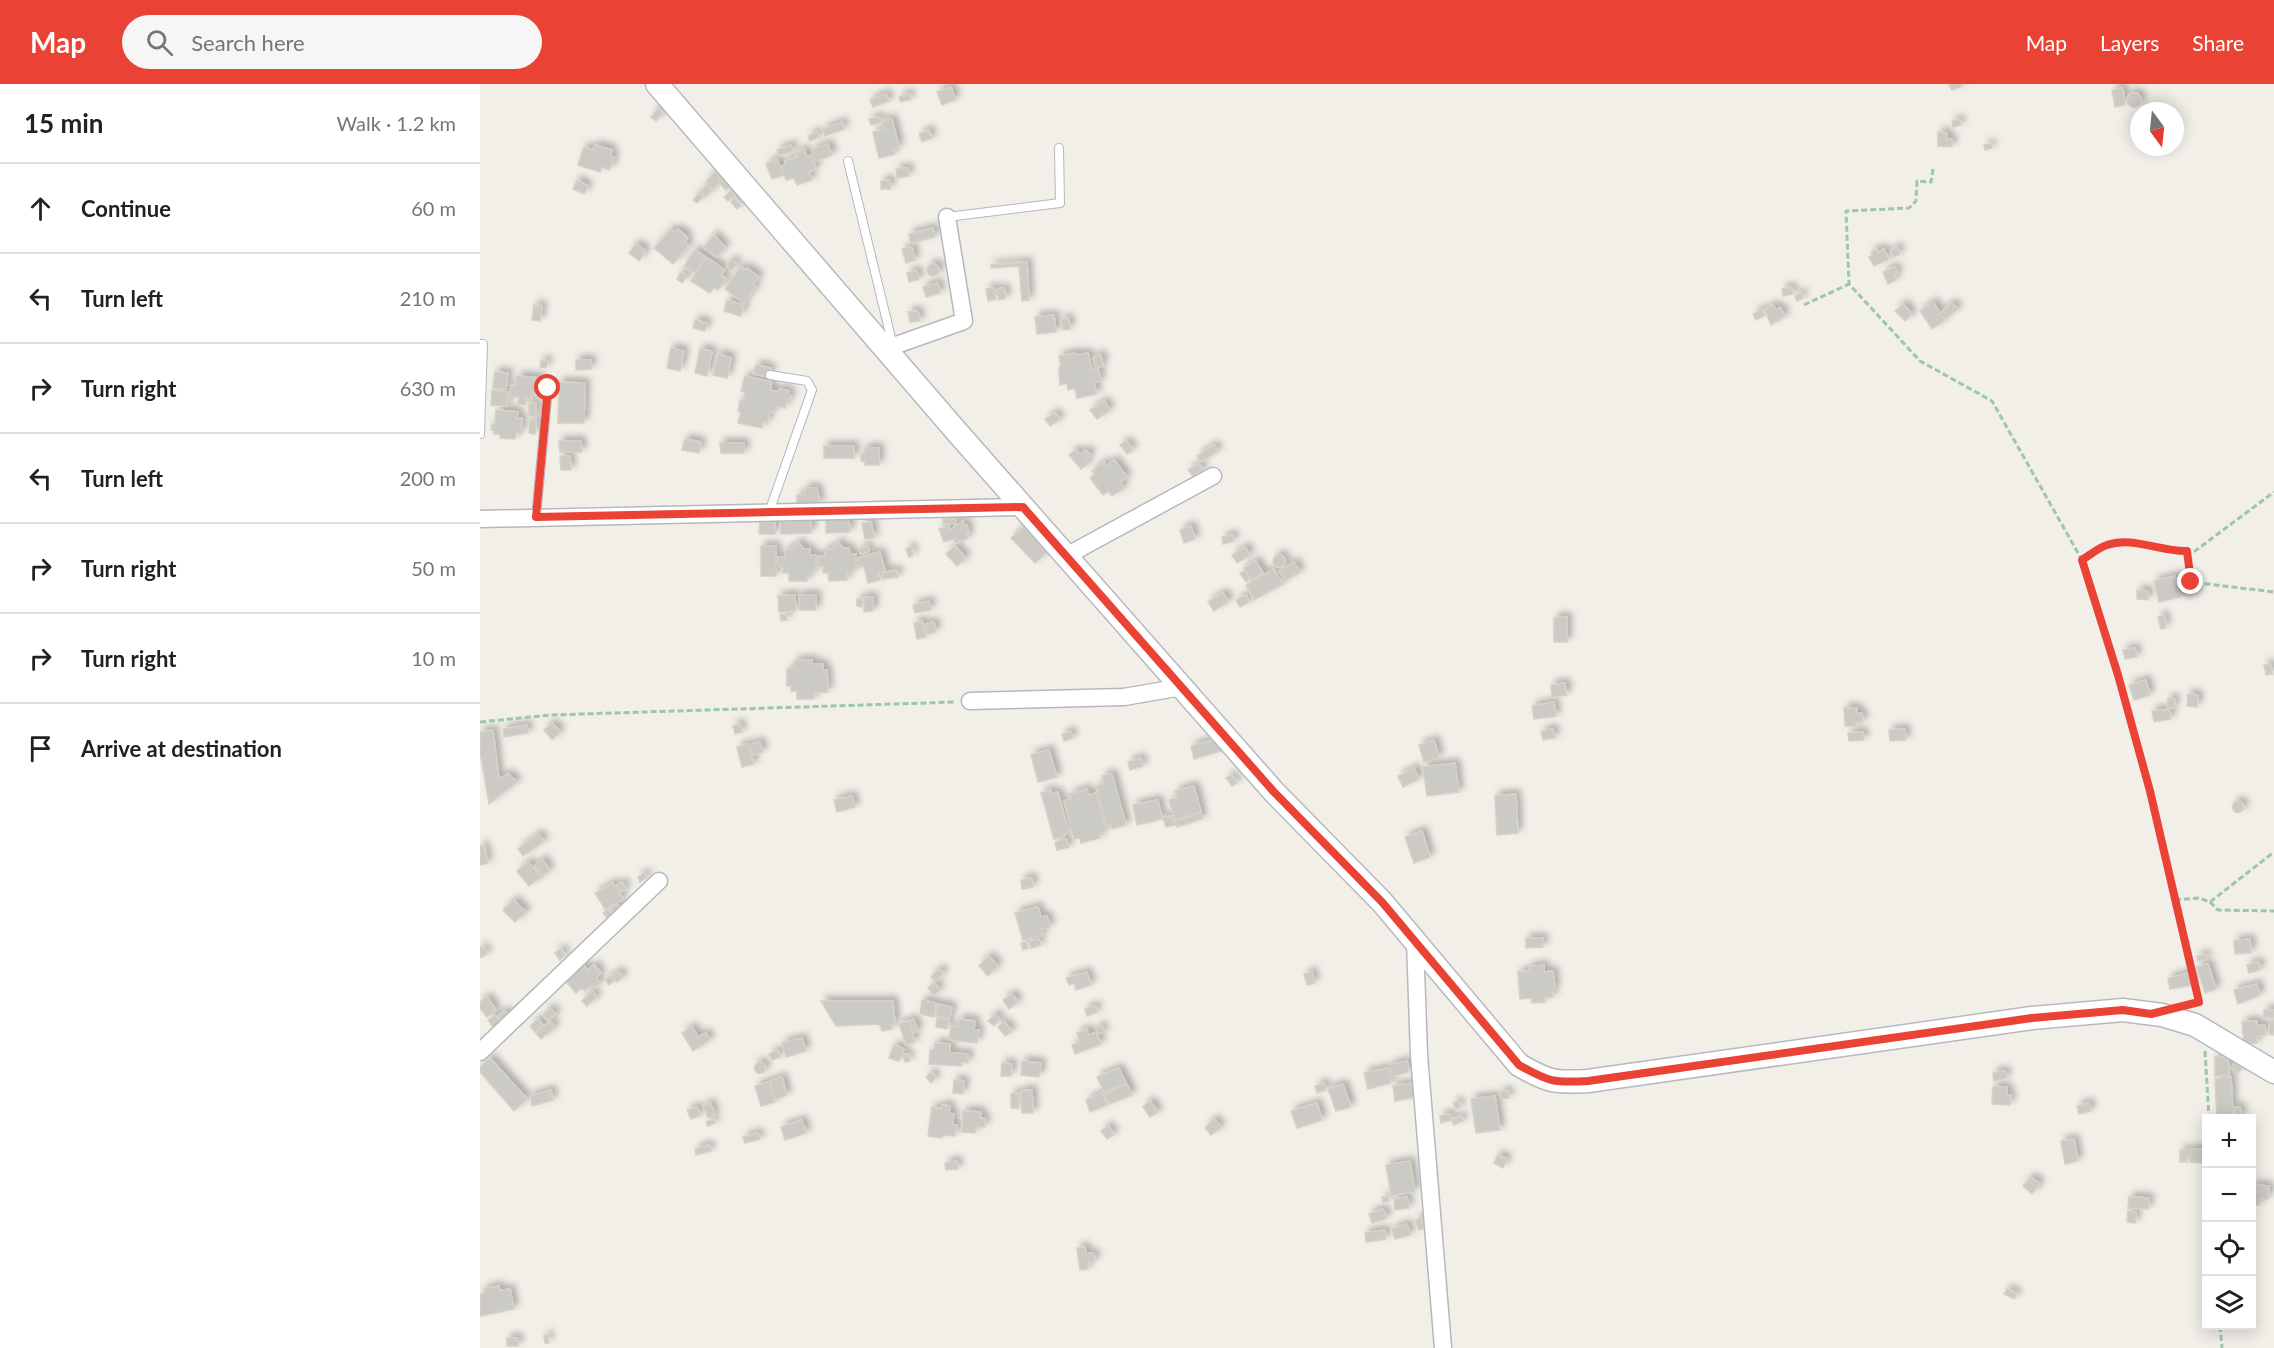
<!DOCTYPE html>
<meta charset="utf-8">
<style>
body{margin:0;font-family:Lato,sans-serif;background:#f6f6f6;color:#202124}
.controls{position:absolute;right:18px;bottom:18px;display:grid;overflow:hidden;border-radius:0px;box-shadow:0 3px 15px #0003}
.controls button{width:54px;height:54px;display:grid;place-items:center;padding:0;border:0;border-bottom:2px solid #e0e0e0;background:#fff;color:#202124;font:30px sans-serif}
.compass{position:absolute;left:1650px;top:18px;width:54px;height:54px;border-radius:50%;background:#fff;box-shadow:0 3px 15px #0003;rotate:165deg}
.stop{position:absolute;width:18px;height:18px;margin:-14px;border:4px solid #ea4335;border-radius:50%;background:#fff}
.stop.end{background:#ea4335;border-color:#fff;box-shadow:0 2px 6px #0008}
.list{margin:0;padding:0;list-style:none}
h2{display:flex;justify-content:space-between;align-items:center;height:78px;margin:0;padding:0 24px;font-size:26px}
h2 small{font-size:20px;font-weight:400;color:#757577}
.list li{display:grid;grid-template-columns:39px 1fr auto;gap:18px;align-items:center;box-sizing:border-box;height:90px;padding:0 24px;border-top:2px solid #e0e0e0}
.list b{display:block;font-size:22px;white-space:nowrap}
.list em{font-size:20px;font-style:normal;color:#757577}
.icon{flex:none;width:33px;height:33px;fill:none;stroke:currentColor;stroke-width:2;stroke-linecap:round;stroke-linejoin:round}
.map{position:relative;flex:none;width:1794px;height:1264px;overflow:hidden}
header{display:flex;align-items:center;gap:36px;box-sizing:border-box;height:84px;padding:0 30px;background:#ea4335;color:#fff}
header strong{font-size:28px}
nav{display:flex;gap:33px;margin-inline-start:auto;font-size:21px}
.search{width:420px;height:54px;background:#f6f6f6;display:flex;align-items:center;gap:15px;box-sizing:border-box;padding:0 21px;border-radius:33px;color:#757577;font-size:22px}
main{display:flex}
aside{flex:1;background:#fff}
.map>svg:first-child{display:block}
.building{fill:#cccac5;stroke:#d6d1c6;stroke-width:1.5;filter:url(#shadow)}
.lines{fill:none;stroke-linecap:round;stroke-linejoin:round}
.lane-casing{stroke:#b5b8bc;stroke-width:10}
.street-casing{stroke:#b5b8bc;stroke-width:19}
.secondary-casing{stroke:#b6babf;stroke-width:25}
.path{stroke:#9cc7a9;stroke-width:3;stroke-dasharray:6 3;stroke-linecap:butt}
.lane{stroke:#fff;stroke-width:8}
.street{stroke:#fff;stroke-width:16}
.secondary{stroke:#fff;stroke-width:22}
.route{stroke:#ea4335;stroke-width:8}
</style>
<header>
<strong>Map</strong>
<div class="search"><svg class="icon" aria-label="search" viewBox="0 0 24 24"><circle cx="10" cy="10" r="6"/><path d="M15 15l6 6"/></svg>Search here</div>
<nav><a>Map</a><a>Layers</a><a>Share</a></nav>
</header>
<main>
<aside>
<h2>15 min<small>Walk · 1.2 km</small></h2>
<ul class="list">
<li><svg class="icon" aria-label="ahead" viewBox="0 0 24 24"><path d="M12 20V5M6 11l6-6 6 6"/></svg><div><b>Continue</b></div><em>60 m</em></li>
<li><svg class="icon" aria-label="left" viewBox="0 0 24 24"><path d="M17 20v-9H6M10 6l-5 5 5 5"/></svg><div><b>Turn left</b></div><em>210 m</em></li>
<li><svg class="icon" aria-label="right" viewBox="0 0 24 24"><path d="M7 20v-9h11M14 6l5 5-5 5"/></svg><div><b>Turn right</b></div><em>630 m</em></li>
<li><svg class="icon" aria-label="left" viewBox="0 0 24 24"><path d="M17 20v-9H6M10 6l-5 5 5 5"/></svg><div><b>Turn left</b></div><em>200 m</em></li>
<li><svg class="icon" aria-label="right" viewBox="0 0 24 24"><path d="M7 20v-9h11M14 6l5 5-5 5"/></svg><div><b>Turn right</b></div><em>50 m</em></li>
<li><svg class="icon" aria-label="right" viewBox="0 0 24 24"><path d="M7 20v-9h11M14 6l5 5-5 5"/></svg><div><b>Turn right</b></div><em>10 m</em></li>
<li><svg class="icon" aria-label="arrive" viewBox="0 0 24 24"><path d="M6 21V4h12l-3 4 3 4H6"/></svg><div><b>Arrive at destination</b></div></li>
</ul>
</aside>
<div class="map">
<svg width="1794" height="1264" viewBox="0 0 1794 1264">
<defs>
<filter id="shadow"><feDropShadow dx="4.5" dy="-4.5" stdDeviation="3" flood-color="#0004"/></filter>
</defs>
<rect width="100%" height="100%" fill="#f1efe8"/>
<path class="building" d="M1472 0H1481L1482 2 1472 6 1469 1Z
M471 3 475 16 462 21 457 8Z
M1643 4 1645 21 1635 23 1632 6Z
M1647 16a7 7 0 1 1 14 0a7 7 0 1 1-14 0Z
M406 10 409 17 393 23 390 16Z
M429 10 431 15 421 18 419 13Z
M178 25 183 28 176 37 171 33Z
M399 33 401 38 391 41 389 35Z
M412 35 419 63 413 64 415 70 399 74 393 48 404 45 402 37Z
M1480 36 1481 41 1473 43 1472 37Z
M362 38 364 45 345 52 343 45Z
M449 46 452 54 442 58 439 50Z
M337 48 339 53 330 57 328 52Z
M1458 48 1467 49 1466 55H1472V63L1458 62Z
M348 60 352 71 336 77 332 66Z
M1511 60 1512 64 1505 66 1504 61Z
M115 61 132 66 130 72 134 73 130 86 122 83 120 88 98 81 104 63 113 66Z
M311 61 313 67 299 72 297 66Z
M324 65 327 73 331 71 336 85 329 88 332 96 317 101 314 94 306 96 301 82 306 81 305 77 317 73 316 69Z
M297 75 303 91 292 95 286 80Z
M428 84 429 92 417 94 416 85Z
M235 88 242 95 233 105 226 98Z
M97 96 108 102 104 110 93 105Z
M243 96 250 103 246 106 239 99Z
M410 96V105H401V97Z
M227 101 232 107 225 112 221 107Z
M251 107 255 111 248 117 244 113Z
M219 109 223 113 217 119 213 116Z
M254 114 261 122 257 125 251 118Z
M453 144 455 153 431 159 429 150Z
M191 145 195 149 198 145 208 154 205 157 209 161 193 180 174 164Z
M234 151 245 163 237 173 224 163Z
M156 160 166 167 159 177 149 169Z
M432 163 435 176 426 179 422 165Z
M1417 163 1420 170 1413 173 1410 167Z
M1397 165 1398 168 1404 165 1409 175 1394 182 1389 173 1393 171 1391 168Z
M215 166 226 173 215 189 204 182Z
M226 173 245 186 241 191 246 194 238 206 234 203 230 209 211 197Z
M251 176 257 180 251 187 246 182Z
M547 178 549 216 542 217 539 182 511 184V181Z
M447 186a6 6 0 1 1 12 0a6 6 0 1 1-12 0Z
M261 183 265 186 267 184 279 193 273 201 276 203 264 219 245 205Z
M1415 183 1418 189 1414 191 1416 196 1408 200 1403 188Z
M437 187 439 195 429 198 427 189Z
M201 188 207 192 202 199 197 195Z
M458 199 460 209 446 213 443 203Z
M1312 203 1313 210 1303 212 1302 205Z
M514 204 516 215 508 217 506 205Z
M524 204 526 214 519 216 517 205Z
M1321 209 1323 214 1317 217 1315 212Z
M247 216 264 221 261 232 244 227Z
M1453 218 1465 236 1452 245 1440 227Z
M1472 219 1478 225 1468 233 1462 227Z
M1423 220 1432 230 1425 237 1415 227Z
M54 221 62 222 60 237 52 236Z
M1293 221 1296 226 1300 223 1305 232 1291 241 1285 225Z
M1282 225 1285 231 1276 236 1273 230Z
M438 227 440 237 430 238 428 228Z
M574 231 576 248 557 250 555 233Z
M588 234 590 245 583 246 581 235Z
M215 236 227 239 225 247 213 244Z
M191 264 204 267 200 287 187 284Z
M220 265 232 267 227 292 215 289Z
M595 269V271L608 269 612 285 618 284 621 297 614 298 617 310 597 314 595 304 588 306 587 299 580 301 579 283 581 282 579 272Z
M238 270 251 274 247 294 233 291Z
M621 271 623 282 615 283 613 273Z
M61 276 68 277 66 284 60 283Z
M96 276H111V285L96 286Z
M276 281 291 284 289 293 273 290Z
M15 288 28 289 26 305 13 304Z
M37 292 60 294 58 311 52 310 51 315 46 314V321L38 320 39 313H30L31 301 36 302Z
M265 292 292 298 290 306 299 308V305L309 307 308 310 311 311 310 316 307 315 305 324 297 322 295 328 290 327 287 339 283 338 282 344 258 339 261 328 258 327 260 316 263 317 265 308 261 307Z
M79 298 105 299 104 339H78Z
M12 306 28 308 27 322 11 321Z
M624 317 630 326 617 335 610 326Z
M49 319H56V332H49Z
M16 326 38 328 37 334H42L41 349 36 348 35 355 20 354V350H14V347L11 346 12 340H15Z
M575 329 580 335 570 342 565 335Z
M50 336H56L55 350 49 349Z
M205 355 221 358 219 369 202 366Z
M79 357H101L102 368H80Z
M646 357 653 366 647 370 640 361Z
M240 359H264V369H241Z
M734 361 738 367 721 378 717 372Z
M344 362H374V374H344Z
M385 364H399V381H385V378L381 377V370H384Z
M596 366 600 370 606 366 611 372 605 377 608 380 601 385 589 371Z
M80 372H90L91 386H81Z
M634 376 647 393 640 398 644 404 632 412 628 407 623 411 610 394 615 390 612 387 624 378 626 382Z
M719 380 723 386 713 392 708 386Z
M325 404H337L340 420 317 421V411H325Z
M369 435 370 448 346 449V436Z
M463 435H476V440H463Z
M331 437V449L301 450 300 438Z
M483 437 484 441H487L489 449 486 450 488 454 475 459 474 455 464 458 459 445 469 442 470 446Z
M280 438H295V450H279Z
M391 438 394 454 385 455 382 439Z
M711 442 715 455 704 459 700 446Z
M544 443 567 468 555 479 531 454Z
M753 451 754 457 743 460 742 453Z
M318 458 324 465H330V471H336V486H333V490H327V497H309V489H303V483H299L298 473H305V466L311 465Z
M358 458 364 464H369L370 471 376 470V485L373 486V489H367V496L349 497 348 489H343V482L338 483V472H345V465H351Z
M281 462H296V492H281Z
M388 462 389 468 381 470 379 465Z
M475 462 486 474 477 482 466 470Z
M431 463 433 471 429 473 426 465Z
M765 463 770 471 757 479 752 471Z
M400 468 405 487 398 489 400 496 388 499 384 482 380 483 378 474Z
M793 477a6 6 0 1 1 12 0a6 6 0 1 1-12 0Z
M776 477 783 489 772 496 764 484Z
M814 478 820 488 805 497 799 487Z
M794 485 803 500 774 516 766 501Z
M417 486 418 493 403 495 402 489Z
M765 487 770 495 766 498 760 489Z
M1695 492 1700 513 1679 518 1674 497Z
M1657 506 1668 507V516L1657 515Z
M743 509 749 517 734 527 728 518Z
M315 511 316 527 299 528 298 512Z
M319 511H336V526H319Z
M766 511 769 518 760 523 756 516Z
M384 513H393V527L384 528Z
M377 515H382V523L377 522Z
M449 517 451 526 435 529 433 521Z
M306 530 307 536 301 537 300 531Z
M1684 531 1686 544 1681 545 1678 533Z
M1087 533V558H1074V534Z
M442 537 446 553 437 555 434 539Z
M454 538 456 548 447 550 445 540Z
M1655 564 1657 573 1645 575 1643 566Z
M332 576V580H343V586H347L348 608 334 609V615H317V607H311V602H307V585H314V577Z
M1790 580 1793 590 1786 591 1784 581Z
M1666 596 1670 611 1654 616 1649 601Z
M1085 599 1087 611 1072 613 1071 601Z
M1708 610 1718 611 1717 623 1707 622Z
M1688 614 1695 615 1694 624 1687 623Z
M1074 618 1076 632 1054 635 1052 622Z
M1364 624H1377V629H1382L1383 638H1376V642H1365Z
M1690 625 1691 635 1674 638 1672 627Z
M72 639 80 648 72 656 64 646Z
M260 640 262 648 255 650 253 642Z
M47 641 48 649 24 653 23 645Z
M1073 645 1075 654 1063 656 1061 647Z
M1425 645 1426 656 1410 657 1409 646Z
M13 646 19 695 28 690 37 698 9 720 0 668V648Z
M591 648 593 654 584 657 582 650Z
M1383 648 1384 656 1369 657 1368 649Z
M741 654 744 666 714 675 711 662Z
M954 656 959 673 944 678 939 661Z
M280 658 283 668 273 671 271 660Z
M268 660 274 680 262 683 257 663Z
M569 666 577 693 558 698 551 671Z
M661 674 663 682 650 686 648 678Z
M975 679 979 708 947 712 943 683Z
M934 684 939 695 923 703 918 692Z
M632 690 646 741 632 745 631 740 627 741 616 702 624 700 622 692Z
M751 691 757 699 752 702 746 694Z
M714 702 721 728 695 736 689 716 697 714 695 707Z
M607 705 609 711 616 709 626 747 619 749 620 754 601 759 600 754 594 755 584 717 591 715 590 710Z
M571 706 572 710 578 708 589 748 584 749 585 752 574 755 561 709Z
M1036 710 1038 749 1017 751 1015 712Z
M372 712 375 723 357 728 354 716Z
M678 716 682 735 657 741 653 721Z
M1752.5 723a5.5 5.5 0 1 1 11 0a5.5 5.5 0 1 1-11 0Z
M721 729 722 735 697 743 695 737Z
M692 732 695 741 686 743 683 734Z
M942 747 950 773 934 779 925 753Z
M58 750 64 757 43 772 38 765Z
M586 755 589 763 577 766 575 758Z
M0 762H4L8 779 0 781Z
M62 775 70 786 62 792 54 782Z
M48 778 61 793 49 802 37 787Z
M164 789 167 793 160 798 158 793Z
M552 794 553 803 542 805 541 796Z
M142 798 146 805 141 808 137 801Z
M133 799 143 815 125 825 115 809Z
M34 816 46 828 35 838 23 826Z
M137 820 141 824 135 830 131 825Z
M558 823 561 833 567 832 570 843 561 845 563 851 543 856 535 829Z
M128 825 133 832 128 835 123 829Z
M1046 854H1063V863L1046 864Z
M559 855 561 861 551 864 549 857Z
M1770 855 1771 869 1755 870 1754 857Z
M546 858 548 864 543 866 541 859Z
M2 862 7 870 0 874V864Z
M81 865 85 871 80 876 75 869Z
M1726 871V875L1718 877 1717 872Z
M509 872 518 882 508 892 499 882Z
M1779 878 1780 886 1769 889 1767 881Z
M102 880 108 886 114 881 121 889 116 894 120 899 114 904 112 901 105 907 102 904 96 909 84 895Z
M1728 880 1736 905 1725 909 1717 883Z
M1064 881V888L1073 887 1075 905 1072 906 1073 913 1064 914 1065 918 1052 919 1051 914 1040 915 1038 888 1049 887V883Z
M459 885 464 889 455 897 451 893Z
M138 887 143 893 137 898 132 892Z
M607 888 611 901 596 906 594 899 589 901 586 894Z
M832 888 835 899 827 901 824 890Z
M1710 889 1713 901 1690 905 1688 894Z
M130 892 134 897 129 901 125 896Z
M454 899 460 906 453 911 448 904Z
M1777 900 1780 911 1758 920 1754 906Z
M112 907 117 913 107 922 102 917Z
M532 910 538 918 529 925 523 916Z
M7 913 16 926 7 933 0 924V918Z
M442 916 456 919 454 933 440 930Z
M341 917H413L415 940H411L412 945 402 947 399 940 356 942Z
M458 920 472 923 470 934 456 932Z
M616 922 617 928 607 932 605 925Z
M70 924 76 930 68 937 63 931Z
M1784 926H1794V934L1784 933Z
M25 927 29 933 23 938 18 932Z
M515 930 520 935 514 942 508 937Z
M15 931 21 938 14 944 8 936Z
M457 934 469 936 467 945 456 943Z
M58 935 63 941 55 948 50 942Z
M434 935 438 947 433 949 429 937Z
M479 935 495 937 494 946H499L497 959 469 956 471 943H478Z
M1790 936H1794V951L1789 950Z
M70 937 75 943 61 955 56 949Z
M428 937 435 958 426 961 419 940Z
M1777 937V942L1785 941 1786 951 1776 952 1777 959 1764 960 1762 938Z
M524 938 532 947 525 952 518 943Z
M622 942 624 948 618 950 616 944Z
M212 943 218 953 226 949 230 956 213 967 202 949Z
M607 945 609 951 616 948 621 960 595 970 592 961 600 958 597 949Z
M322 954 326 967 306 973 302 959Z
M455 959 470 960V969L488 970V979L481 978V982L449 980 450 966H454Z
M414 961 424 965 419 977 409 974Z
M298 966 300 973 292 976 289 970Z
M428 970 430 977 425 978 423 971Z
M1735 973H1748L1749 991 1735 992Z
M10 974 47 1015 34 1027 0 988V983Z
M542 977 561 979 559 993 541 991Z
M927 977 929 988 912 992 910 981Z
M274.5 984a5.5 5.5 0 1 1 11 0a5.5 5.5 0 1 1-11 0Z
M522 979 532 980 531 992H521Z
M1755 979 1762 984 1758 989 1751 984Z
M639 984 646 999 624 1008 617 993Z
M908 984 911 999 888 1005 884 989Z
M1525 987 1527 994 1514 997 1513 989Z
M451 988 456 994 451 999 446 993Z
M302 993 307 1011 295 1015 290 997Z
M1751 993 1753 1034H1737L1735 995Z
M474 996 484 997 483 1010 473 1009Z
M289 998 295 1018 281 1022 275 1002Z
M844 999 846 1006 837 1009 835 1002Z
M933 999 936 1013 915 1017 913 1002Z
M647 1000 652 1011 629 1020 624 1010Z
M863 1000 871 1023 856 1027 848 1005Z
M1513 1003H1527V1011H1531L1530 1021 1512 1020Z
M71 1006 73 1016 52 1022 50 1012Z
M552 1006 553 1029H542L541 1007Z
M1028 1007 1029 1014 1021 1015 1020 1008Z
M539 1009V1024H531V1010Z
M622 1009 627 1021 610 1028 606 1016Z
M1015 1012 1020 1046 996 1049 991 1015Z
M670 1017 678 1028 670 1033 663 1023Z
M978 1017 981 1023 976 1025 973 1019Z
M230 1019 235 1031 228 1034 223 1022Z
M837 1019 842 1036 817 1044 811 1027Z
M1609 1019 1611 1027 1599 1030 1597 1022Z
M462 1021 470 1022 469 1029 474 1030 472 1041H477L475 1052 463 1051 462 1054 448 1052 452 1023 461 1025Z
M217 1023 221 1031 211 1035 207 1026Z
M1755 1023H1760L1762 1034H1755Z
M483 1027 501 1028 500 1034H505V1043L496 1042 495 1049 482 1048Z
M970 1030 972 1036 961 1039 960 1032Z
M981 1032 983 1037 974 1041 972 1036Z
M233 1035 235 1039 228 1042 226 1038Z
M734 1035 741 1043 731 1051 725 1044Z
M322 1036 326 1049 305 1056 301 1043Z
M628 1042 634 1050 627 1055 621 1047Z
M278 1049 280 1055 265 1059 263 1053Z
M1594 1055 1598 1077 1585 1080 1581 1057Z
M229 1061 231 1067 216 1071 215 1065Z
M1710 1065H1726V1079L1710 1078Z
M1700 1066H1707V1078H1700Z
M1018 1071 1027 1075 1023 1084 1014 1079Z
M477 1077 478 1085 466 1086 465 1079Z
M930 1077 935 1108 911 1111 906 1081Z
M1551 1093 1560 1100 1552 1110 1543 1102Z
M1772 1101 1789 1102 1788 1115H1780V1121H1772Z
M908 1112 909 1117 903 1118 902 1113Z
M927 1113 929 1124 915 1126 914 1115Z
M1649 1113 1669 1114 1668 1125 1648 1124Z
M903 1125 907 1134 892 1139 889 1130Z
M1648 1127 1656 1128 1655 1139 1647 1138Z
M941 1134 944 1144 939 1146 935 1136Z
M927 1140 930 1151 915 1155 912 1145Z
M905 1146 906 1155 886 1158 885 1149Z
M605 1163 606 1170 614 1169 615 1177 607 1179 608 1185 600 1186 597 1164Z
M19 1202 20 1207 30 1205 34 1225 0 1232V1210L5 1209 4 1205Z
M1527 1205 1537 1210 1534 1215 1524 1210Z
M64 1251H68L69 1259H65Z
M27 1254H38V1262H27Z"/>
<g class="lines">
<g class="lane-casing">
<path id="lane" d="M368 77 413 262
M467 133 580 119 579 64
M0 260H3L0 350
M289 428 332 306 327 297 290 291
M56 433 68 304"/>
</g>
<g class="street-casing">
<path id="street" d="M405 265 484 237 467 133
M0 435 543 423
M586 472 733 392
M490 617 644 613 702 603
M935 857 939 971 963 1264
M0 968 179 797"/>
</g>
<g class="secondary-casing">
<path id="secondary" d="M177 0 477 348 794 708 902 818 1039 981C1069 998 1074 999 1108 997L1552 934 1643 926 1682 931 1715 941 1794 988"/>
</g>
<path class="path" d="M1453 85 1451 98 1437 97 1436 117 1429 124 1366 127 1369 200 1440 277 1512 317 1602 476 1638 590 1670 707 1719 918 1710 920
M1324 221 1369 200
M1707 467 1711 498 1794 508
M1602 476 1627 461 1649 459 1695 468 1715 467 1794 408
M0 638 71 631 476 618
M1695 816 1719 814 1730 818 1794 768
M1730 818 1738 826 1794 827
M1725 967 1729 1034
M1740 1242 1742 1264"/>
<use href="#lane" class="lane"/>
<use href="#street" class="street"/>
<use href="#secondary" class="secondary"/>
</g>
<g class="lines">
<path class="route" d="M68 304 56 433 543 423 794 708 902 818 1039 981C1069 998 1074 999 1108 997L1552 934 1643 926 1671 930 1719 918 1670 707 1638 591 1602 476C1610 471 1618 464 1627 461 1652 452 1681 468 1707 467L1711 498"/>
</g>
</svg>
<div class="controls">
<button>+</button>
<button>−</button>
<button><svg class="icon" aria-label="locate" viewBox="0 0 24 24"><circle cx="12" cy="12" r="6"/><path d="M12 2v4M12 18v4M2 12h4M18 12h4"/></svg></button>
<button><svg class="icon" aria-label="layers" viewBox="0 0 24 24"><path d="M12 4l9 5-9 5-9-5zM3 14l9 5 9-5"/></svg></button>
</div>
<svg class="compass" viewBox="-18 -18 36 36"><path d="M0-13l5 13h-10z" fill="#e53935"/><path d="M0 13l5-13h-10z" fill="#757577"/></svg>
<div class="stop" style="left:68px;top:304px"></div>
<div class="stop end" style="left:1711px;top:498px"></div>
</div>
</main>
